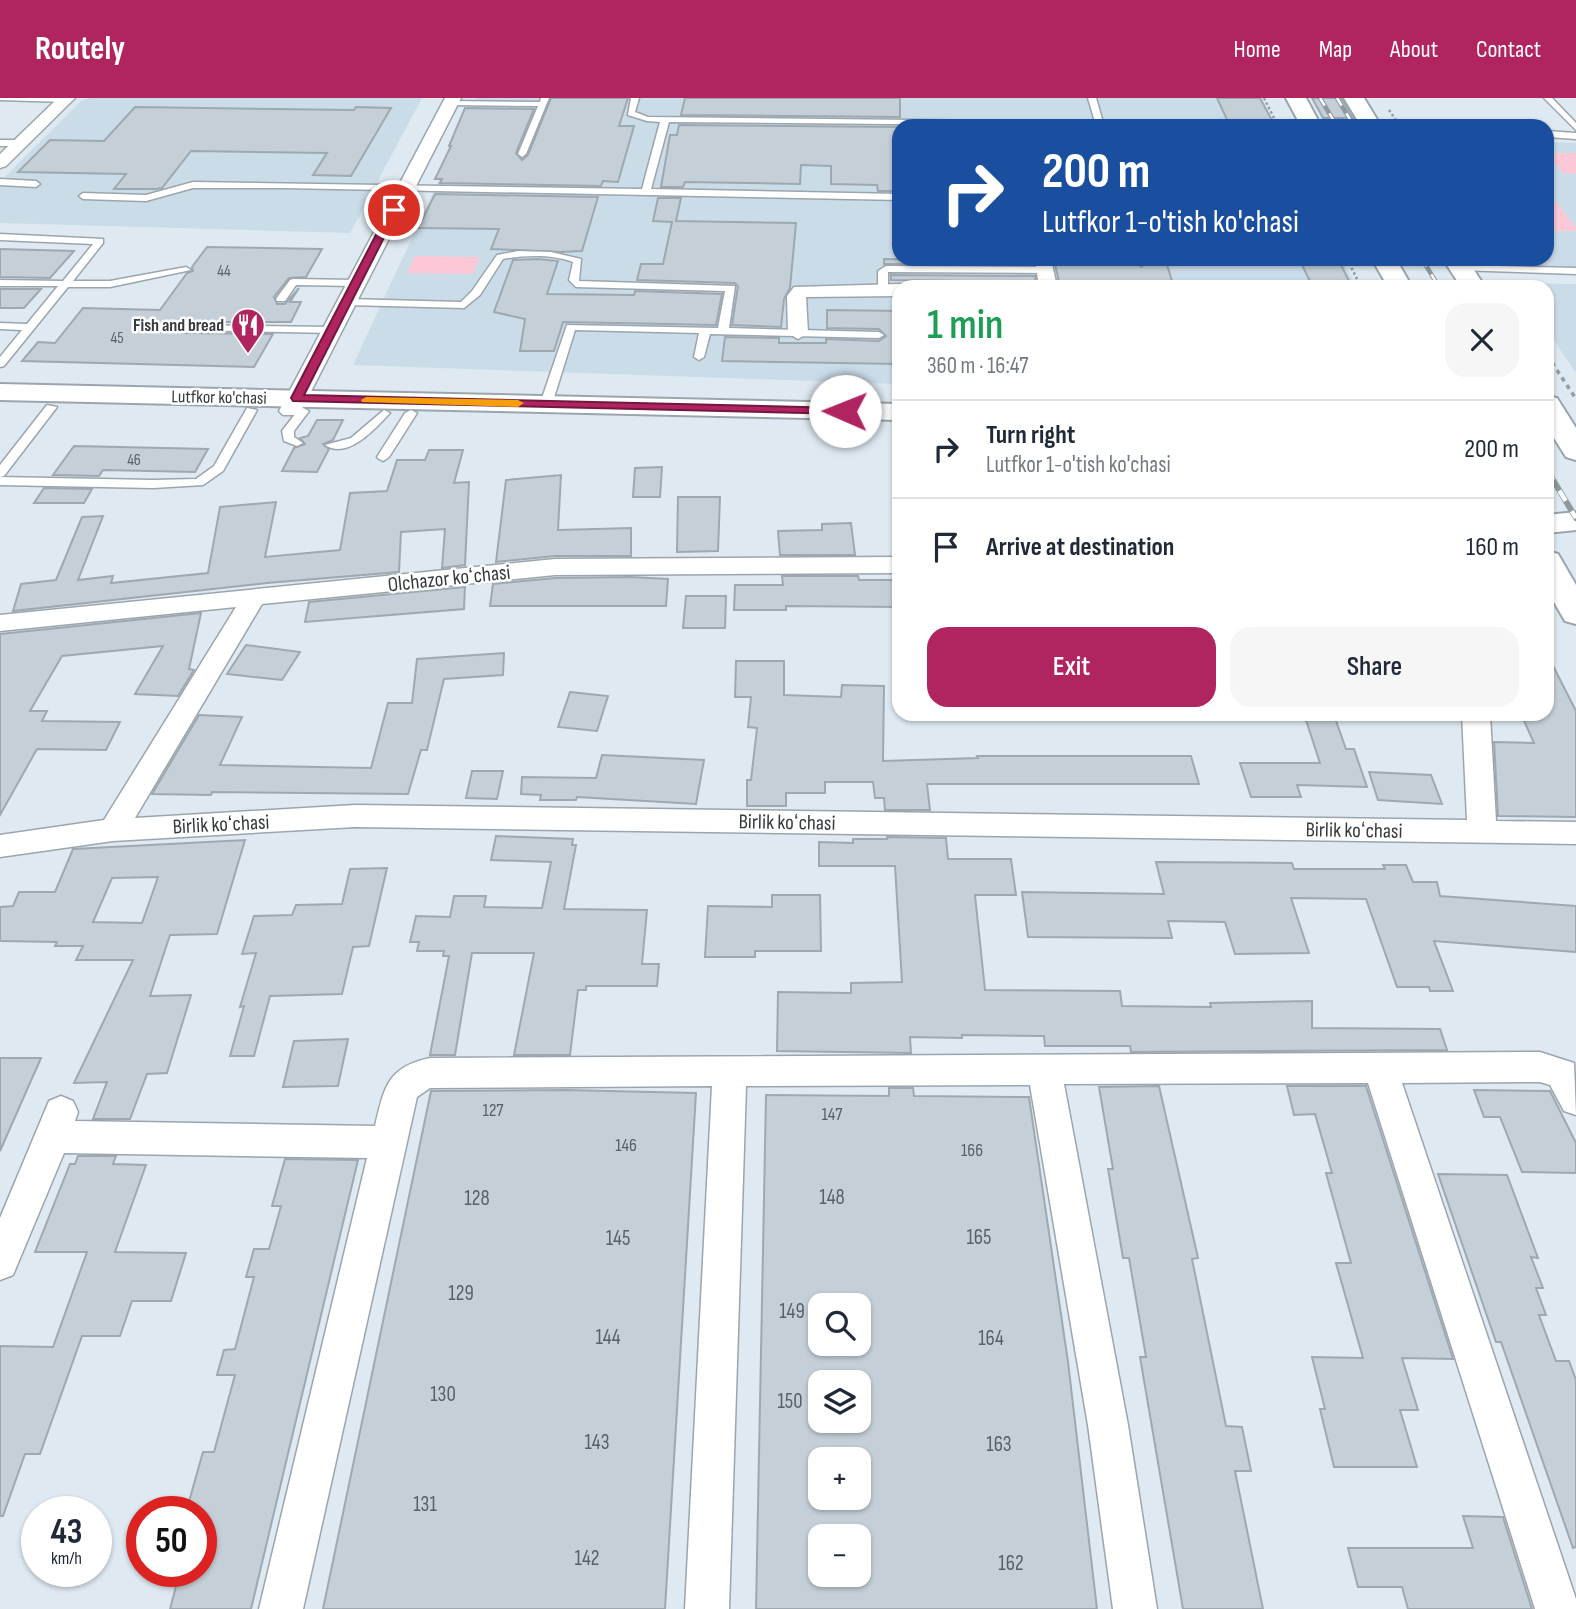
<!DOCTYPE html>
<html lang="en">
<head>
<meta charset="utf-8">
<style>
  :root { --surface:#fff; --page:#f6f6f7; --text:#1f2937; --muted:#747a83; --line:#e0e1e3; --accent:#b02460 }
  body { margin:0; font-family:"Sofia Sans Condensed",sans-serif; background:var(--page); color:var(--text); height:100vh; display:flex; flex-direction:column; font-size:26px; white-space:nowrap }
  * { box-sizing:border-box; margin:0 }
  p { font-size:23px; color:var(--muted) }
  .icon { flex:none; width:38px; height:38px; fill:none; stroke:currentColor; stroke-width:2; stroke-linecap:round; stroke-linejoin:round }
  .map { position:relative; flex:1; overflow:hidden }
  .panel { position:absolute; left:892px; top:182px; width:662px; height:441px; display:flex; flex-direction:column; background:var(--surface); border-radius:21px; box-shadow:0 2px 5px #0004 }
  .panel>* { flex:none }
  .hud { position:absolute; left:892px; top:21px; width:662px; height:147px; border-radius:21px; box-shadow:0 2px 5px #0004; background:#1a4fa0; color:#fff; overflow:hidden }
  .fabs { position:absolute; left:808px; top:1195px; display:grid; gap:14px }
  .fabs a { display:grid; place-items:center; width:63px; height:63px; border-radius:14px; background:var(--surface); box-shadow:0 2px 5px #0004; font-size:35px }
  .speed { position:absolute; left:21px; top:1398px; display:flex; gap:14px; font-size:35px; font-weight:700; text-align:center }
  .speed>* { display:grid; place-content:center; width:91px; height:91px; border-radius:50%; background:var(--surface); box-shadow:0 2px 5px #0004; line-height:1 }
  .speed small { font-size:18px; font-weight:400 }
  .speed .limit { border:10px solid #d22; background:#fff; color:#111 }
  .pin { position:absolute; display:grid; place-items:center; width:60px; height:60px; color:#fff; margin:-30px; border:4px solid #fff; border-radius:50%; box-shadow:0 2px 7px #0007 }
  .me { position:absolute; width:77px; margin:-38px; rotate:271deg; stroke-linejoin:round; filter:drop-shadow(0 0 5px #0008) }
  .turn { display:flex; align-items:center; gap:24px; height:147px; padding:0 35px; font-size:32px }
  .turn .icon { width:91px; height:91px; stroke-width:2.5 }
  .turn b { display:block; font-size:49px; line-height:60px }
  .round { display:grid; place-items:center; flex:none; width:74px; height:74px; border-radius:21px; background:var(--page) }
  .summary { display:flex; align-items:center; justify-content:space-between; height:119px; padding:0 35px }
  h1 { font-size:42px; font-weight:600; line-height:52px; color:#1e9e55 }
  .primary-button { display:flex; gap:14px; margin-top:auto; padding:14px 35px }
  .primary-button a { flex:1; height:80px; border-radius:21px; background:var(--accent); color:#fff; font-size:28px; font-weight:600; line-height:80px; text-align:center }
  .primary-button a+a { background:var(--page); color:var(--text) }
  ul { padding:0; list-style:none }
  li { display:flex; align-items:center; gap:21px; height:98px; padding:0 35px; border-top:2px solid var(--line) }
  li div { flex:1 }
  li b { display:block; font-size:26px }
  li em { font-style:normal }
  header { display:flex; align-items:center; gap:42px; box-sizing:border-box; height:98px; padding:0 35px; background:var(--accent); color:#fff }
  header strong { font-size:33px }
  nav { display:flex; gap:38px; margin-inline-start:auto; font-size:24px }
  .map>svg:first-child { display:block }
</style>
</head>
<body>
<header>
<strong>Routely</strong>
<nav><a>Home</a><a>Map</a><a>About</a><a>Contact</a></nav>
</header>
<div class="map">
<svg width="1576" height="1511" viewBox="0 0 1576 1511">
  <rect width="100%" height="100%" fill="#dee9f1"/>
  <!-- built -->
  <path fill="#cbdce9" d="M91,0h331l-72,135 -350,-10v-41l81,-81z
    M477,0h784l14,28h-375v133h442l14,28h-456l-1,97 -546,-19z
    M1547,44l29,1v127l-61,-2 -7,-9h39z
    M1515,185l61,1v89l-29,-43v-43h-29z"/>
  <!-- green -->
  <path fill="#fcc8d6" d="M1547,55h29v21l-13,-1z
    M1547,92l29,38v3h-29z
    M415,158l65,1 -7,17 -66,-1z"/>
  <!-- building -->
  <path fill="#c4cfd7" stroke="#9ea8b0" stroke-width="2" fill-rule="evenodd" d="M551,0h77l-9,28h15l-16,56 -15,-1 -2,5 -161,-3 2,-4h-7l16,-33h-2l16,-38 69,1 -18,44 6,7 6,-5z
    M685,0h215v19l-219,-2z
    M1217,0h43l15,28h-45z
    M1312,0h29l12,20h-30z
    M135,9l219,3 2,-3 35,1 -40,68 -38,-1 14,-22 -136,-2 -29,37 -6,1h-42l12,-15 -108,-2 32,-32 54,1z
    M679,27l221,2v64h-22l-1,-6 -46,-1v-18l-30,-1 -1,19 -115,-2 -2,5h-22l9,-52h7z
    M435,96l163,3 -16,54 -21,1 -70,-3 8,-20 -81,-1z
    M658,100h23l-5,23 120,2 -6,65 -6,11 -3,28 -49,-2 6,-39 -3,-3 -98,-3 4,-16h22l9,-42 -19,-1z
    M207,149l115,2 -16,28 -17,1 -15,19 3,7h8l14,-16 -9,14h11l-10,20h-105l-8,5 4,6 91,1 -19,33 -232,-6 16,-19 17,1 28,-35 77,2 27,-37 6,-2 -1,-4z
    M0,151l74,2 -24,27 -50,-1z
    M538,161l20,2 -11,33 87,1 1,-4 87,3 -6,31 -153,-3 -9,29h-34l5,-32 -31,-7 19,-52z
    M884,161l149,2v3h-149z
    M1299,161h39l14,28h-39z
    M1054,162l81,1 6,6 9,-6 16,1 8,25 -114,-1z
    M891,177l144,1 1,6 -145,-2z
    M0,191h41l-17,19h-24z
    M827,212l73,1v53l-178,-3 3,-24 54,1v5h47v-4l53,2 7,-5 -7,-7 -52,-1z
    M317,322h26l-10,20 -10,4 6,5 -12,23 -35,-1 12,-23 11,-4 -5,-6 8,-2z
    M74,348l134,3 -13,23 -92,-2 -4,6 -46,-1z
    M429,352h34l-9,33 15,-1 -4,83 -23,3 3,-39 -44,3 -2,40 -132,11 -254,28 8,-27 35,-4 26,-63 21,-1 -25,64 35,-4 -2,7 97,-10 12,-66 56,-5 -11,55 75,-7 10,-57 37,-2 10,-31h28z
    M662,369l-2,30h-27l2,-29z
    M561,377l-3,55 73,-2v28h-76l-59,6 10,-82z
    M44,390l48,1 -8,14h-50z
    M678,399h42l-2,54 -41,1z
    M851,425l4,32h-75l-2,-24 44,-1v-6z
    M782,478h76l1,4h41v27l-114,-1v4h-52l1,-25h48z
    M631,479l37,2 -2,27h-176l3,-22 62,-6z
    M465,489l-1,22 -159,13 4,-20z
    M686,498h40l-1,32h-42z
    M201,515l-12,56 5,1 -16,26 -43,-2 28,-48 -101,10 -32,55h17l-5,10 78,1 -14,28 -69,-1 -37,66v-181z
    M246,547l54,7 -18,28 -55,-6z
    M504,555l-1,22 -59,4 -17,71h-6l-13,44 -196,-2 -1,3 -59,-1 47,-79 43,2 -22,48 151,3 17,-65h24l5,-44z
    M1547,556l29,57v106l-78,-1 -4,-74 40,1 -13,-29h26z
    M736,563h48v34l57,2 1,-12 42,1 -1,75 95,-3 -1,-2h214l8,28h-272l3,26h-45l-1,-12h-9l-2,-16h-48v11h-39v13h-39v-26h4l6,-52 -9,-1 3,-30h-16z
    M570,594l38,4 -11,35 -39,-4z
    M1305,619l30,1 11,31h8l13,38 -70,-2 4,12h-50l-11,-34h80z
    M602,657l102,5 -8,44 -119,-7 -1,3h-36l1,-5 -20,-1 1,-17 74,1z
    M472,673h31l-6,28 -31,-1z
    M1369,674l62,3 11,29 -64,-4z
    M496,738l77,3 -1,6h4l-12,64 83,1 -5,54h17l-2,22h-71v4h-8l-8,65h-56l20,-102h-62l-17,102h-25l19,-99h-6l1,-5h-27l2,-9h-9l6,-26 34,1 4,-21h32l-2,11 58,1 9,-46 -60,-2z
    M887,739l59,1 2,21h63l5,36h-41l10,95 135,1 2,15 89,1 -1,-4 102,-2v27l128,1 7,21 -316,2 -1,-6h-85l-1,-10 -82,-1v3l-52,-1 1,16 -134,-2 1,-59 73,1v-10l51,-1 -7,-116h-76v-24l34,1v-4h34z
    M245,742l-28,94 -47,1 -20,61 41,-1 -24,78 -20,1 -17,45h-37l14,-37 -33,1 59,-123h-57l7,-14h-28l2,-4 -57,-1v-34l13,-1 6,-14h36l18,-43zM158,779l-16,46 -49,-1 19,-44z
    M1156,764l136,1 2,6h91l-2,-4h23l7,17h24l3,14 136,10v46l-142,-11 19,50h-23l-1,-4h-32l-31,-88 -75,-1 18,55 -74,1 -10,-32 -57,-1 4,17 -144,-1 -6,-45 142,2z
    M387,770l-18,78 -16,1 -11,47 -72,2 -16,60h-24l14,-50 -4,1 16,-54 -14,1 12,-38 38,-1 4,-10 46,-1 8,-35z
    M772,797h48l1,56h-66v6h-50l3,-51 64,1z
    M348,941l-10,47 -55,1 11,-46z
    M0,960h41l-41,93z
    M1159,988l39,172 -6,1 34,167 16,1 9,44h-16l28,138h-80l-43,-252h6l-17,-99h-6l-15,-89h5l-14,-82z
    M1287,988h79l87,273 -51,-1 16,52h-18l17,57h-83l-14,-58h5l-13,-52 51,1 -27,-95h15l-25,-90h6l-17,-59 -21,1z
    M889,990h24l1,8 115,1 39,265 29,247h-341l10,-514 123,1zM821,1208h38v38h-38zM821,1284h38v39h-38zM821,1362h38v38h-38zM821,1438h38v39h-38z
    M565,992l131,3 -31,516h-342l108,-518z
    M1474,992l76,1 26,52v30l-54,-1 -22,-55h-16z
    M78,1058h38l-3,8 33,1 -31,87 71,1 -15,48h-39l-12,35h-38l-42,118h-15l-22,62h-3v-170l53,1 34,-95h-52l35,-88h5z
    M285,1061l73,1 -107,449h-81l9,-34h6l1,-3h15v-60h-15l17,-60h11l21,-77h-18l7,-25 11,-1 19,-72h-8l8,-28h15l12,-43h-9z
    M1438,1076l69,1 31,83 -7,-1 12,31h-7l10,27h-7l17,46h13l7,19v167l-3,1 -72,-206h-5z
    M1463,1418l40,1 29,92h-124l-6,-22h-44l-10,-39h125z"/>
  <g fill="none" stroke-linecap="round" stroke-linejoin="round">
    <!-- lane casing -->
    <g stroke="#9ba5ad" stroke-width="3">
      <path id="lane" d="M0,0h67l2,2 -4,2 -65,-2z
        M541,0h8l-23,56 -4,3 -4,-3 20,-48 -87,-1 -4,-2 4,-2 89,1z
        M631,0h8l-4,14 13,5 447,5 -7,-24h8l8,28 -435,-4 -18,67 249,5v6l-616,-12h-91l-47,13 -63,-2 -4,-3 4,-3 63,2 47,-13 449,7 18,-67 -13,-1 -19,-6z
        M1544,0h8l24,25v7z
        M1547,33l29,2v6l-29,-2z
        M0,42h21l4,3 -4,3h-21z
        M0,81l36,2 4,3 -4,3 -36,-2z
        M0,136l103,5v4l-30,38h37l76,-14 5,3 -81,17h-42l-64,79 -4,1v-10l22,-27 -22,-1v-6l27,1 31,-38h-58v-6l63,1 30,-37 -93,-4z
        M518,153l33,1 30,7 -2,22 156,5 -6,42 150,4 5,3 -5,3 -169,-4 -6,23 -5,3 -5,-3 5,-24 -124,-3 -23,74 -6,3 -6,-3 27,-79 151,3 7,-37 -149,-4 -7,-7 4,-18c-21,-8 -48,-7 -70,-3l-23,36 -16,13 -117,-3 -5,-3 5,-3 114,3 11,-11 25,-36z
        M1137,161h10l1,3 -8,2z
        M1461,167l115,3v6l-118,-4 -2,-2z
        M886,168l159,1 5,3 -5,3 -157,-1v18l-5,3 -5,-3v-19z
        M293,181l63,1 5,3 -5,3 -60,-1 -11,16h-8l-1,-2 14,-19z
        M186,227l146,2 5,3 -5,3 -150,-3 -1,-2z
        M47,307l10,2 -53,69 -4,1v-12z
        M247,310l10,2 -34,61 -20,14 -50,3 -153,-3v-8l153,3 43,-1 18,-13z
        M303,310l6,3 -15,20v6l9,6 -6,3 -13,-5 -2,-10 17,-22z
        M384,312l6,3 -2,2c-14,15 -41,45 -63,30l26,-7z
        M411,312l6,3 -28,44 -6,4 -4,-2 -2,-2 28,-44z"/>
    </g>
    <!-- street casing -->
    <g stroke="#9ba5ad" stroke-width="3">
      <path id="street" d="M58,0h17l-69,68 -6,2v-14z
        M445,0h16l-160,313 -4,4h-14l-4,-4z
        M1035,161h16l6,28h-18z
        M900,186l7,3h-7v9l-94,1 2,36 -10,6 -10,-6 -1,-37 7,-9z
        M900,459v16l-345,2 -293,29 -127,214 220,-13 1112,15 -5,-106h28l6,107 80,1v22l-1221,-17 -242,14 -113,16v-22l104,-15 132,-213 -236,24v-16l555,-56z
        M1540,954l34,11 2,52 -12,-4 -14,-26 -10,-3 -138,1 174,516v10h-41l-167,-526 -304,1 64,341 29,184h-44l-25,-184 -58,-340 -284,1 -17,523h-44l27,-523 -282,2 -13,9 -114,512h-44l108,-451 -303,-5 -51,122 -13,5v-62l49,-117 12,-5 12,5 5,11 -3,9 300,5c9,-38 12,-59 55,-68z"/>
    </g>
    <!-- secondary casing -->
    <g stroke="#9ba5ad" stroke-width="4">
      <path id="secondary" d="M1286,0h20l15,28h-20z
        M1344,0h20l17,28h-20z
        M1372,161h24l16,28h-24z
        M1443,161h24l18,28h-24z
        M0,286l900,20v16l-900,-20z
        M1547,298l10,2 19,30v32l-10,-3 -19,-30z
        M1576,414v18l-29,3v-18z
        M1547,453l11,3 18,31v39l-11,-3 -18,-31z"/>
    </g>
    <!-- path-far1 -->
    <path stroke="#959da3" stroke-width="2.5" stroke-dasharray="2.5 2.5" stroke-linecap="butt" d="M1264,0l14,28
      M1389,12l11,16
      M1347,161l14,28"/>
    <!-- path -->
    <path stroke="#959da3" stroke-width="3.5" stroke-dasharray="4.5 4.5" stroke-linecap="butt" d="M1547,257l29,44"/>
    <!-- lane -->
    <use href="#lane" fill="#fff" fill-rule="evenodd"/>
    <!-- street -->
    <use href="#street" fill="#fff" fill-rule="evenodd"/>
    <!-- secondary -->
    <use href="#secondary" fill="#fff" fill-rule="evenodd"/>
    <!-- rail-far1 casing -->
    <g stroke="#90999e" stroke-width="4.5">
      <path id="rail-far1" d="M1320,0l17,28
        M1337,0l17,28
        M1422,161l17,28"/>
    </g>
    <!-- rail casing -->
    <g stroke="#90999e" stroke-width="6">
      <path id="rail" d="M1547,372l29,48"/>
    </g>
    <!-- rail-far1 -->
    <use href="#rail-far1" stroke="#fff" stroke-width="2.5" stroke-dasharray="9" stroke-linecap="butt"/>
    <!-- rail -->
    <use href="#rail" stroke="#fff" stroke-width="4.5" stroke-dasharray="12" stroke-linecap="butt"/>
  </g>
  <!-- route -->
  <path fill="#b02460" stroke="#72173e" stroke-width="2" d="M390,110l8,2 -94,185 541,13 6,3 -6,3 -552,-13 -2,-3z"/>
  <!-- slow -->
  <path fill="#f59e0b" d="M366,299l152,3 6,3 -6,4 -156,-5 -1,-2z"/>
  <!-- icons -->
  <defs>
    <g id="restaurant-pin" transform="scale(1.75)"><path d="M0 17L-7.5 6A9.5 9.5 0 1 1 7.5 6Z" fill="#b02460" stroke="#fff"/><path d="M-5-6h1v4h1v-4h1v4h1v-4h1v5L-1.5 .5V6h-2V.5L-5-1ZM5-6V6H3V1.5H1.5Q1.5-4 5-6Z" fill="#fff"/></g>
  </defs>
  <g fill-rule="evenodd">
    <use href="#restaurant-pin" x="248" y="227"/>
  </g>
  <g text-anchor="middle" stroke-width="5" stroke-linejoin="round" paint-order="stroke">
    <!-- far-number labels -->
    <g font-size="16" fill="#595f64">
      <text x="224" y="178">44</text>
      <text x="117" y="245">45</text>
      <text x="134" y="367">46</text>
    </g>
    <!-- far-poi labels -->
    <g font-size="18" font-weight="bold" fill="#353a3d" stroke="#fff" text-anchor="end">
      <text x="224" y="233">Fish and bread</text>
    </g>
    <!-- far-street labels -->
    <g font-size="18" fill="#353a3d" stroke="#fff">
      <text transform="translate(219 299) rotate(1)" y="6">Lutfkor ko'chasi</text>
    </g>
    <!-- number labels -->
    <g font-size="18" fill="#595f64">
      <text x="493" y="1018">127</text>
      <text x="832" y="1022">147</text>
      <text x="626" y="1053">146</text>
      <text x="972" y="1058">166</text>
    </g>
    <!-- street labels -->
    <g font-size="21" fill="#353a3d" stroke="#fff">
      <text transform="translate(449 480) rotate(-6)" y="7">Olchazor koʻchasi</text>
      <text transform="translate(787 724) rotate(1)" y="7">Birlik koʻchasi</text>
      <text transform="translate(221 726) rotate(-3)" y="7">Birlik koʻchasi</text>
      <text transform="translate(1354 732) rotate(1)" y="7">Birlik koʻchasi</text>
    </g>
    <!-- near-number labels -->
    <g font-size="21" fill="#595f64">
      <text x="832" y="1106">148</text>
      <text x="477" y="1107">128</text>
      <text x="979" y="1146">165</text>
      <text x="618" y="1147">145</text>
      <text x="461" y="1202">129</text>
      <text x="792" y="1220">149</text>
      <text x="608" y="1246">144</text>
      <text x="991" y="1247">164</text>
      <text x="443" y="1303">130</text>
      <text x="790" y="1310">150</text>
      <text x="597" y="1351">143</text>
      <text x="999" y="1353">163</text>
      <text x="425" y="1413">131</text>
      <text x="587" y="1467">142</text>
      <text x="1011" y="1472">162</text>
    </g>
  </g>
</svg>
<div class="fabs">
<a><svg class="icon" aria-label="search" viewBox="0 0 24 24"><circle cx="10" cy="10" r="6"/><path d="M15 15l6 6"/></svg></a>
<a><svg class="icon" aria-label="layers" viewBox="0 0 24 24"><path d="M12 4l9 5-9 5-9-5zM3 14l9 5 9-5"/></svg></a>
<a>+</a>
<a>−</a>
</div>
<div class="speed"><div>43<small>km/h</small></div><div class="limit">50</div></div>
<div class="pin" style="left:394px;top:112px;background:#d93025"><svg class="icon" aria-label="arrive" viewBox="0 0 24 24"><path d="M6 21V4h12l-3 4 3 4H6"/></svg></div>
<svg class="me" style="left:845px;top:313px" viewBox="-20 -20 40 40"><circle r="19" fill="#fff"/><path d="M0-13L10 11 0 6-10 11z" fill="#b02460"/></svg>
<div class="hud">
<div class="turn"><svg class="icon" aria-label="right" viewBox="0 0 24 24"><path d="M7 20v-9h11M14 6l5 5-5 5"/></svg><div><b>200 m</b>Lutfkor 1-o'tish ko'chasi</div></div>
</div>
<section class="panel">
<div class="summary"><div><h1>1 min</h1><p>360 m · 16:47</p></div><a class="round"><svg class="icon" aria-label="close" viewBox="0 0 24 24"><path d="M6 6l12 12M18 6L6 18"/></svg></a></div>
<ul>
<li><svg class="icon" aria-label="right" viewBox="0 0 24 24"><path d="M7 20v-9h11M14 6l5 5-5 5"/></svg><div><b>Turn right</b><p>Lutfkor 1-o'tish ko'chasi</p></div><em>200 m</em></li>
<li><svg class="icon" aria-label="arrive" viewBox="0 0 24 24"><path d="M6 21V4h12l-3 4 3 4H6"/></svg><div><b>Arrive at destination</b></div><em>160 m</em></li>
</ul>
<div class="primary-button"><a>Exit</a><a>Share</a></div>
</section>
</div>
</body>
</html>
